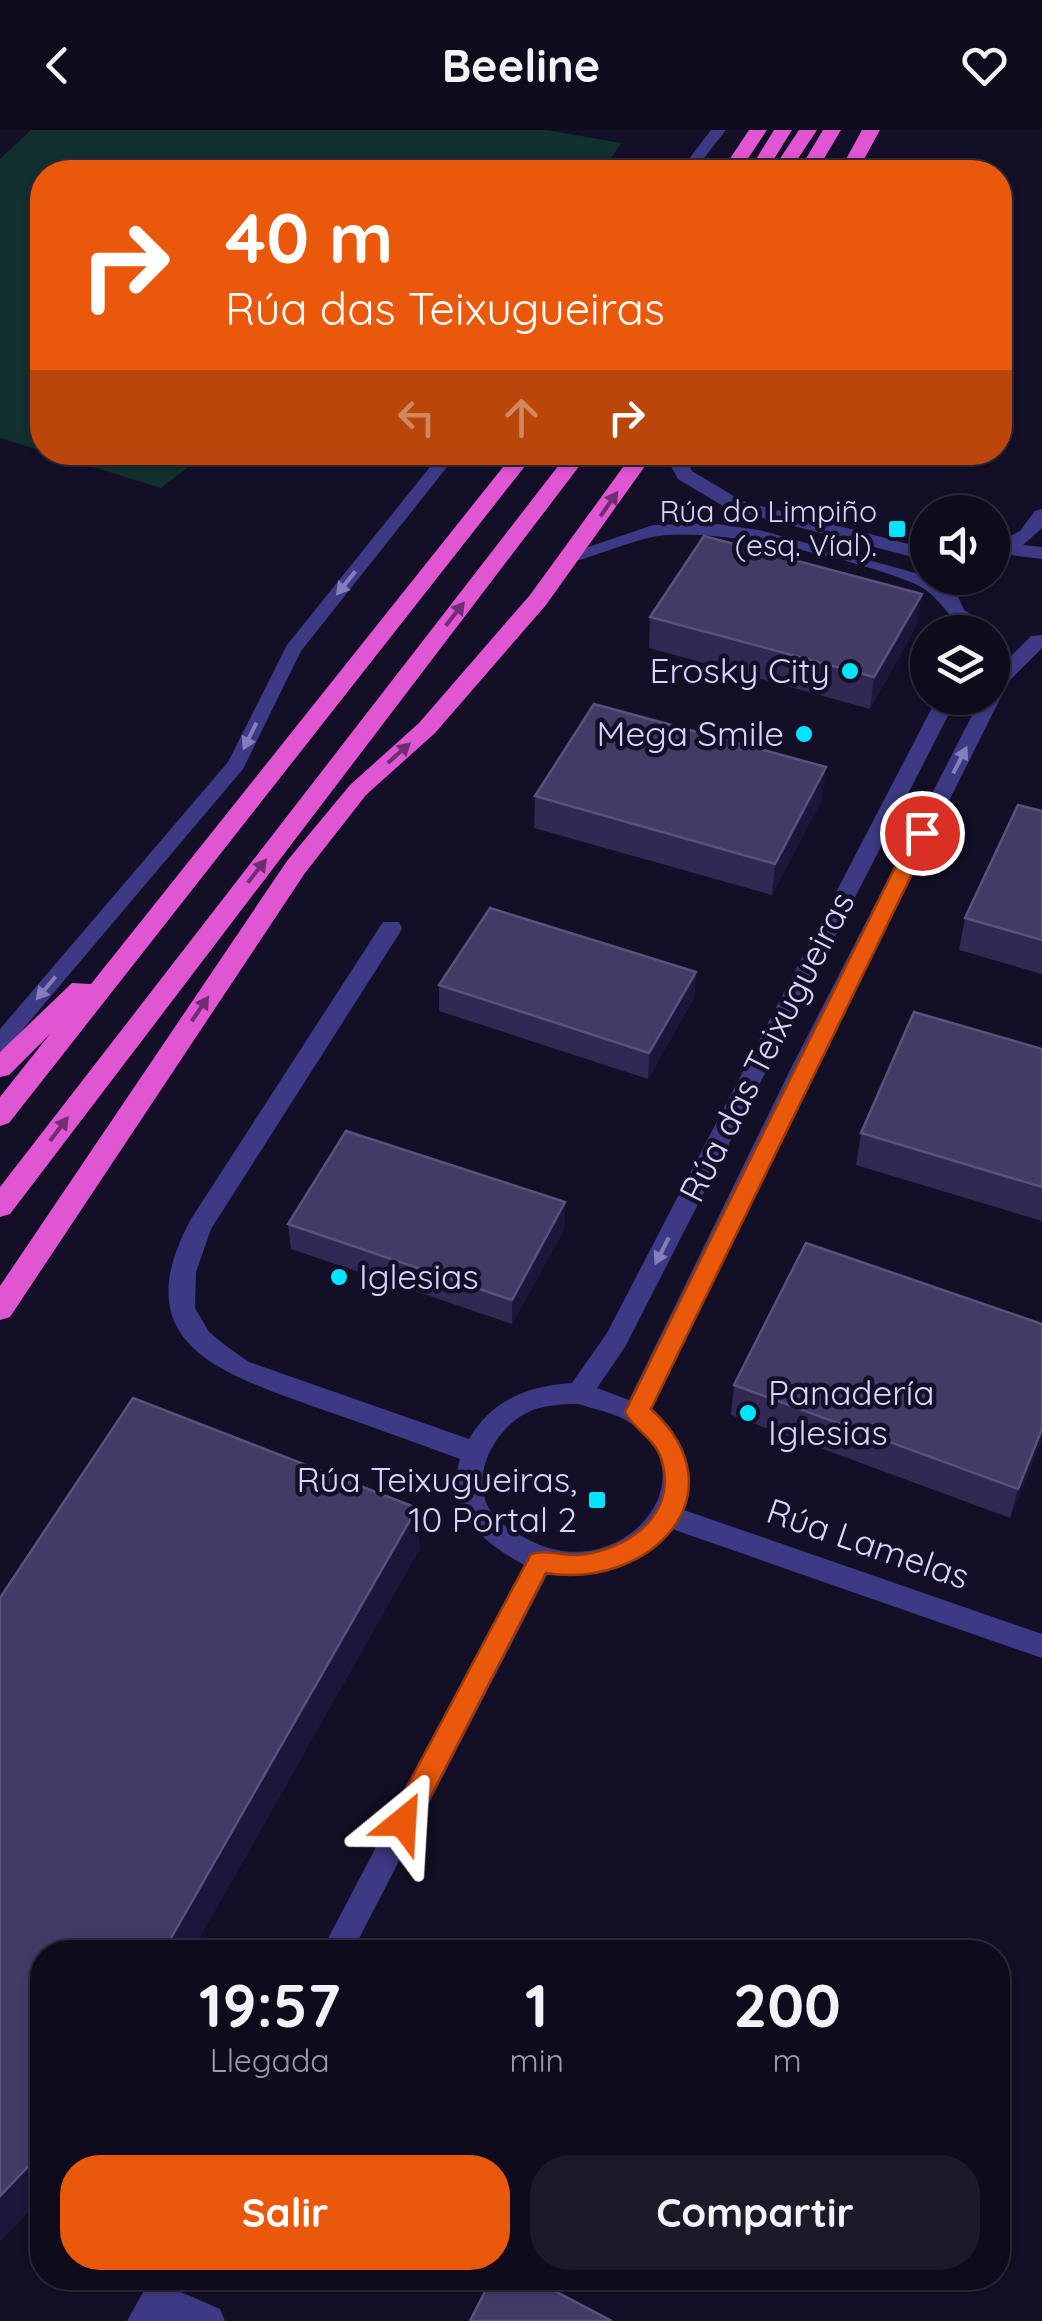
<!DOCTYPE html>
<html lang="es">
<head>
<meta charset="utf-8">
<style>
  :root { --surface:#0e0b1c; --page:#1c1929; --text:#f1f3f6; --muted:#9b9ba3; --line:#2e2b3b; --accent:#ea580c }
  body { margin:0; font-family:Quicksand,sans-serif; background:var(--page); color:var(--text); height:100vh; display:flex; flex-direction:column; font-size:38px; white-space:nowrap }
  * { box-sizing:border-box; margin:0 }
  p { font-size:32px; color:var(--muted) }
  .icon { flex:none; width:55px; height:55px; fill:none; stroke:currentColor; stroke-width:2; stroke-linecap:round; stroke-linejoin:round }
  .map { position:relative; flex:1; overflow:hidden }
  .panel { position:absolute; left:30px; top:1810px; width:980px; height:350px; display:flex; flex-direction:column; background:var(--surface); border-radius:40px; box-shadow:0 2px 8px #0004,0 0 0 2px var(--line) }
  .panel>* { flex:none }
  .top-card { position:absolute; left:30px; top:30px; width:982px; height:305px; border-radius:40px; box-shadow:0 2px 8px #0004,0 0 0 2px var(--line); background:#ea580c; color:#fff; overflow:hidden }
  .controls { position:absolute; left:910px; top:365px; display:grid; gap:20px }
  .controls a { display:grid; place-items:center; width:100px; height:100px; border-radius:50%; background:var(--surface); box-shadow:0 2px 8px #0004,0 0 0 2px var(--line); font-size:50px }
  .pin { position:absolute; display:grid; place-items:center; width:85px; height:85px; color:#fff; margin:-42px; border:5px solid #fff; border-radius:50%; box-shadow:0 2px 10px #0007 }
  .me { position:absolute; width:110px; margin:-55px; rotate:27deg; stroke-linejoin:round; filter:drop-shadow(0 0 8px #0008) }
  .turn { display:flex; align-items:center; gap:35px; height:210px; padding:0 30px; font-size:45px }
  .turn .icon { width:130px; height:130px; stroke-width:2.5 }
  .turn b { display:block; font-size:70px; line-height:85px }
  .lanes { display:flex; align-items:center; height:95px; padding:0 30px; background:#0003; justify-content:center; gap:50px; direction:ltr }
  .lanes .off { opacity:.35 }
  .eta { display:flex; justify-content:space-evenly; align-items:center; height:170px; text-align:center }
  .eta b { font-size:60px; font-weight:800; line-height:70px }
  .button { display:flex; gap:20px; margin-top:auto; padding:20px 30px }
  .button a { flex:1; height:115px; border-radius:40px; background:var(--accent); color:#fff; font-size:40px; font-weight:800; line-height:115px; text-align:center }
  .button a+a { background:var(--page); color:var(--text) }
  header { display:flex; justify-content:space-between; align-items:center; height:130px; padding:0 30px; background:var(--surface); font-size:45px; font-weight:800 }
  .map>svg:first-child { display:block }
</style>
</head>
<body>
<header><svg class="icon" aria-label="back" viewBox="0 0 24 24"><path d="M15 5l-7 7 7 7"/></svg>Beeline<svg class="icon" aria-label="heart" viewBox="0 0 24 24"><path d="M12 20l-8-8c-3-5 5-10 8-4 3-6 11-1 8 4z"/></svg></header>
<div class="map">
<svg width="1042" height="2191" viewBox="0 0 1042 2191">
  <rect width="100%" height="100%" fill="#130f26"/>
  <!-- green -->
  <path fill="#12302f" d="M31,0h516l74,13 -19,29h-560v279l-42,-13v-279z
    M48,323h159l-46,35z"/>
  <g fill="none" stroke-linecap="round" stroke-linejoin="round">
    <!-- service -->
    <path fill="#3d3a85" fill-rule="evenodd" d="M711,0h15l-33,42h-14z
      M442,322h17l-158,199 -58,118 -236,279 -7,3v-22l228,-267 59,-117z"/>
    <!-- minor -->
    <path fill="#3d3a85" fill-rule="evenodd" d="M663,322h19l10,19 50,30 186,48v12l-200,-52 -50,-30z
      M1042,379v19l-19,17 19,2v12l-48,-6v-8l26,-14 15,-20z
      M710,393l49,7 193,53 12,27 33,22 -5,5v-5c-46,0 -43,-34 -79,-49 -57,-24 -201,-58 -261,-46 -27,6 -53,18 -80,25l-10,-6 91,-31z
      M1042,505v13l-31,31 -10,18 -187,373 -163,340c32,33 47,53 30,99l361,125v24l-370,-129c-41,41 -68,49 -125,46l-195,377h-31l203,-387c-41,-23 -80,-53 -64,-106 -48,-18 -96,-35 -145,-52 -97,-35 -191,-64 -124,-188l192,-297h16l3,6 -3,6 -188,295 -15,43 -1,36 14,24 17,14 23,16 220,77c22,-39 59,-53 103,-56l35,-50 330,-635h20l-332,649 -28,41 32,12 161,-330 191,-372h11v-23l39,-39zM578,1274c16,5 37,9 51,18 86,54 -9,168 -102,117 -13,-7 -27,-14 -36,-27 -24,-37 6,-88 42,-102 14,-5 30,-6 45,-6z
      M151,2148h36l-6,14 39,17 5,12h-98z"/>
    <!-- trunk -->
    <path fill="#e055d1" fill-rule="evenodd" d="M749,0h18l-28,42h-18z
      M774,0h18l-26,42h-18z
      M799,0h18l-28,42h-18z
      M823,0h18l-25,42h-18z
      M862,0h18l-23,42h-18z
      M515,322h21l-527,671 -9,3v-29l50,-63 -41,41 -9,2v-25l72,-69 19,1z
      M569,322h21l-580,762 -10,3v-30z
      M634,322h21l-109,153 -111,128 -69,62 -61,78 -295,444 -10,3v-34l287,-425 63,-76 69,-62 111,-128z"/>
  </g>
  <!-- wall -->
  <path fill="#312854" d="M650,487l267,8 -47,84 -221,-61z
    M535,666l287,3 -50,96 -238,-67z
    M1042,681v163l-83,-24 6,-32z
    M696,842l-2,26 -46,81 -209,-68v-26z
    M1042,919v172l-186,-56 5,-32z
    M288,1094l277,4 -53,96 -221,-75z
    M1042,1194v115l-32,79 -279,-103 3,-30z"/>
  <!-- shaded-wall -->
  <path fill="#1d163a" d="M922,464l-5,31 -47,84 4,-32z
    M826,637l-4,32 -50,96 3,-31z
    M696,842l-2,26 -46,81 1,-26z
    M565,1072v26l-53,96v-24z
    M1042,1299v10l-32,79 8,-29z
    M417,1378l3,41 -228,403h-29z
    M42,2022v46l-42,44v-46z"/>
  <!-- building -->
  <path fill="#433a66" stroke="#5a527e" stroke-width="2.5" d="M704,406l218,58 -48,83 -224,-60z
    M594,574l232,63 -51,97 -240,-68z
    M1018,675l24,6v129l-77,-22z
    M490,778l206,64 -47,81 -210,-68z
    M914,882l128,37v138l-181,-54z
    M346,1001l219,71 -53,98 -224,-76z
    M806,1113l236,81v105l-24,60 -284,-104z
    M133,1268l284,110 -254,444h-121v200l-42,44v-598z
    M492,2148h38l82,43h-142z"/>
  <!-- one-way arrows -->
  <defs><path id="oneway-solid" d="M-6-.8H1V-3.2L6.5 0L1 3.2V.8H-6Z" transform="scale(2.5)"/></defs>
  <g fill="#6f2e73">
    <use href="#oneway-solid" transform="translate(609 374) rotate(-55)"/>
    <use href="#oneway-solid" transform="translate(455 484) rotate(-52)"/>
    <use href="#oneway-solid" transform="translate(399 623) rotate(-42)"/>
    <use href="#oneway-solid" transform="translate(257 741) rotate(-52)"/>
    <use href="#oneway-solid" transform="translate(200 879) rotate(-56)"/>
    <use href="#oneway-solid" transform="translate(59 999) rotate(-53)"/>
  </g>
  <g fill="#837fbc">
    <use href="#oneway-solid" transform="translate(346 453) rotate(129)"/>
    <use href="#oneway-solid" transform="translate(250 606) rotate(116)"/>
    <use href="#oneway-solid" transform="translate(960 630) rotate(-63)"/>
    <use href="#oneway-solid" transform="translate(46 858) rotate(130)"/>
    <use href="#oneway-solid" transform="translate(662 1121) rotate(117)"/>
  </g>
  <!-- route -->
  <path fill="#ea580c" stroke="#983908" stroke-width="2.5" d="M922,696l10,7 -281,576c93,85 -2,181 -105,164l-133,258 -10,3 -10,-3 -4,-9 4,-9 138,-259c15,-5 30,2 46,1 48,-4 101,-38 85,-94 -6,-22 -27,-30 -37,-49l287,-579z"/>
  <!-- markers -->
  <g fill="#00e5ff" stroke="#130f26" stroke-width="4">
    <rect x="887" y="389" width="20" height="20" rx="5"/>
    <circle cx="850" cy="541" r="10"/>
    <circle cx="804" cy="604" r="10"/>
    <circle cx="339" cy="1147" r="10"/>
    <circle cx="748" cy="1283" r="10"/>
    <rect x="587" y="1360" width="20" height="20" rx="5"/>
  </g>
  <g text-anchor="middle" stroke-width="9" stroke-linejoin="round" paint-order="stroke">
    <!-- far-poi labels -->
    <g font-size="30" fill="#d9d4ff" stroke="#130f26" text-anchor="end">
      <text x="877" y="392">Rúa do Limpiño<tspan x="877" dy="34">(esq. Víal).</tspan></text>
    </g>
    <!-- poi labels -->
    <g font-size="35" fill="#d9d4ff" stroke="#130f26" text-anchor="end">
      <text x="830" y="553">Erosky City</text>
      <text x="784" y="616">Mega Smile</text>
      <text x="359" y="1159" text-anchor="start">Iglesias</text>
      <text x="768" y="1275" text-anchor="start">Panadería<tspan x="768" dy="40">Iglesias</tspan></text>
      <text x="577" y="1362">Rúa Teixugueiras,<tspan x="577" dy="40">10 Portal 2</tspan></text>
    </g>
    <!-- street labels -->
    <g font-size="35" fill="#d9d4ff" stroke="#130f26">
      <text transform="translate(767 917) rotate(-63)" y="12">Rúa das Teixugueiras</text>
      <text transform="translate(868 1414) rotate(19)" y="12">Rúa Lamelas</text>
    </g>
  </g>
</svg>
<div class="controls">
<a><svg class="icon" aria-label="sound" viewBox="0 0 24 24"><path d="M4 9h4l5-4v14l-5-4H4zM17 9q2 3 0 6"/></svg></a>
<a><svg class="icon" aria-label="layers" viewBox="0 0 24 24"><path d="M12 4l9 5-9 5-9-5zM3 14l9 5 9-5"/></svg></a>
</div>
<div class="pin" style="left:922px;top:703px;background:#d93025"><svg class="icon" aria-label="arrive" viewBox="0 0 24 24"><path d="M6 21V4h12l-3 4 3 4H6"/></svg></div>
<svg class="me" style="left:403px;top:1692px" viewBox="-20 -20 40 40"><path d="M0-17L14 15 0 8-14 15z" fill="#ea580c" stroke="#fff" stroke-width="4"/></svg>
<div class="top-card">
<div class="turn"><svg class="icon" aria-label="right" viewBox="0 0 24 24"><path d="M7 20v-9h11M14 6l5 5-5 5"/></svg><div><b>40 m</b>Rúa das Teixugueiras</div></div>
<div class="lanes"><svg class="icon off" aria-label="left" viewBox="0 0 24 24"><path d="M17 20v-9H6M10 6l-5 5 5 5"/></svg><svg class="icon off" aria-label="ahead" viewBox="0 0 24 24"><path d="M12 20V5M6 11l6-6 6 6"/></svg><svg class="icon" aria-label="right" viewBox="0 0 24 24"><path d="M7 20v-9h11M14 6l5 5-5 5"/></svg></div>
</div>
<section class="panel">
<div class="eta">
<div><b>19:57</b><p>Llegada</p></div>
<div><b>1</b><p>min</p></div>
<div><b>200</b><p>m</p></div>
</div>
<div class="button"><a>Salir</a><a>Compartir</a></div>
</section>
</div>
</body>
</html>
